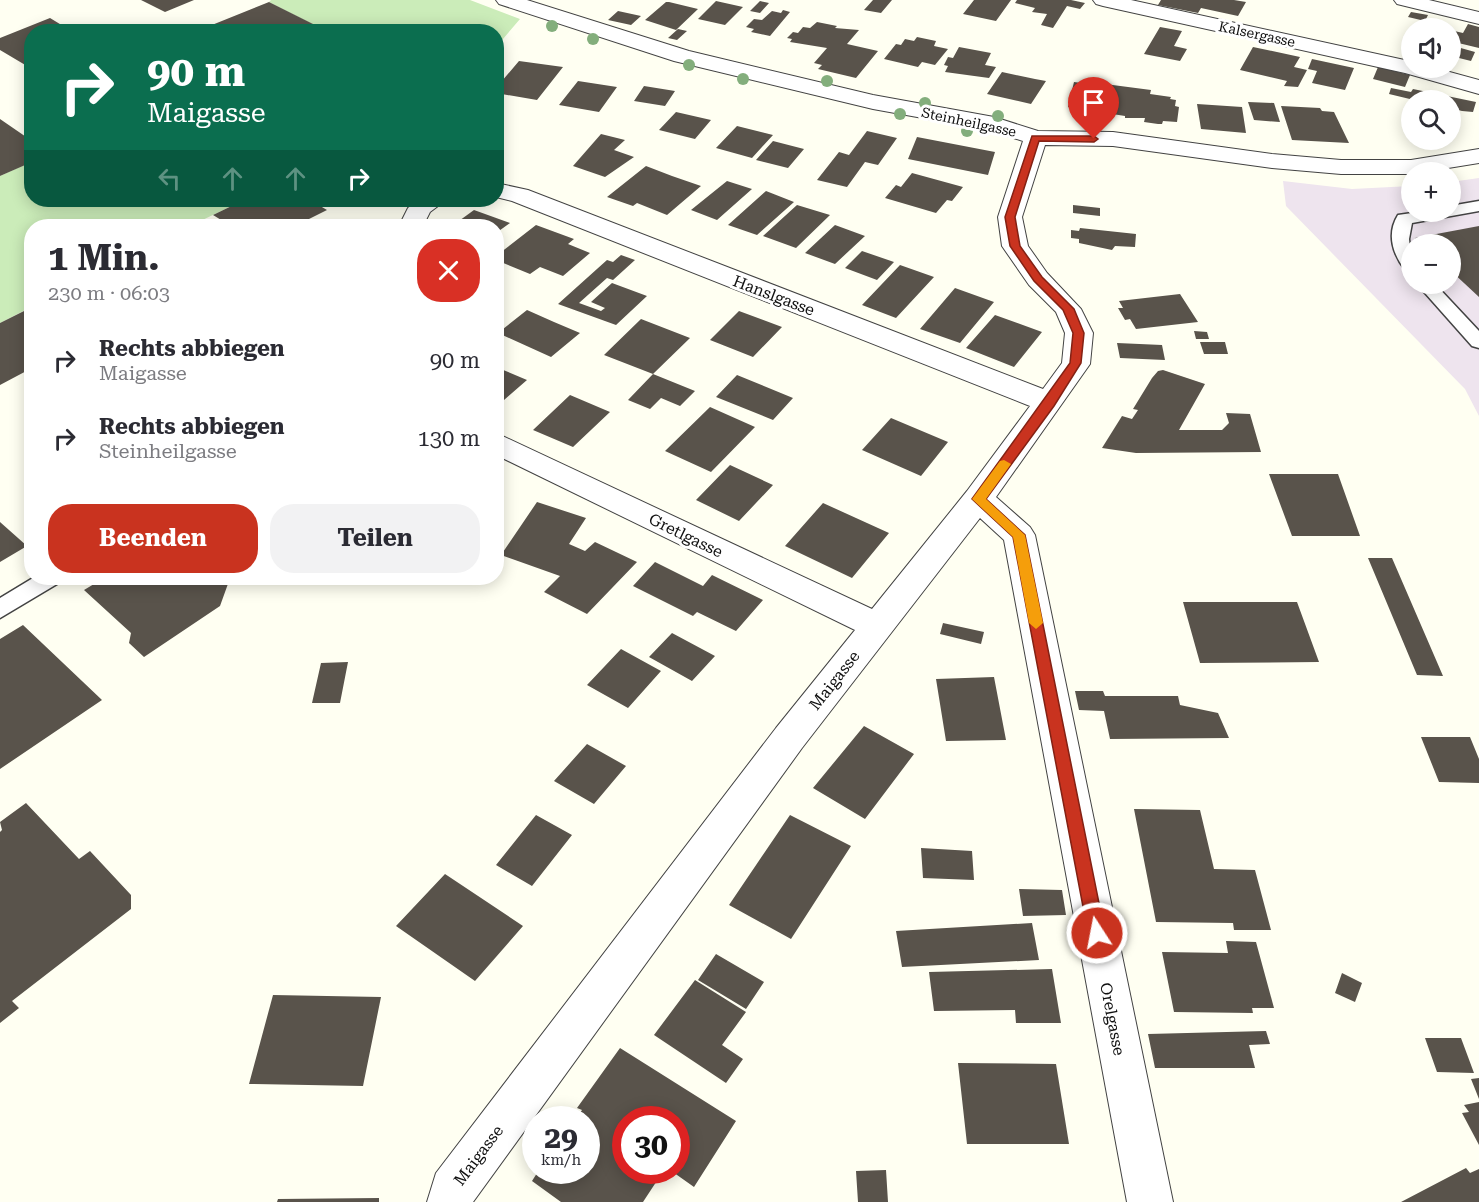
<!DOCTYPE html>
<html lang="de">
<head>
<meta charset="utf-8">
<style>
  :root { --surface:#fff; --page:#f2f2f3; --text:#2b2b33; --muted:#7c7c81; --accent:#c9331f }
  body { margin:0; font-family:"Roboto Serif",serif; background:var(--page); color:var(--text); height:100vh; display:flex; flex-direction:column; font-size:22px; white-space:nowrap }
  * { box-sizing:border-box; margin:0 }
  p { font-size:20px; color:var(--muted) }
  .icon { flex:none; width:33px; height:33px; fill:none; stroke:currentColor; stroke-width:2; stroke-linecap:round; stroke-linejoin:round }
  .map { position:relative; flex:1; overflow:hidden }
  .panel { position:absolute; left:24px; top:219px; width:480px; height:366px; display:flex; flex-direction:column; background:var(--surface); border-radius:24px; box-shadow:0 3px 15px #0003 }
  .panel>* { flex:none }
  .guide { position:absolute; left:24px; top:24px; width:480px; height:183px; border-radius:24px; box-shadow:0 3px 15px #0003; background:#0b6e4f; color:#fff; overflow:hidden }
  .tools { position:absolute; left:1401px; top:18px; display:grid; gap:12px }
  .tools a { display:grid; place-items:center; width:60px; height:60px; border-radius:50%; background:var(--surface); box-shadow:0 3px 15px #0003; font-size:30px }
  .speed { position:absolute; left:522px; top:1106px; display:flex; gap:12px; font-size:30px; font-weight:700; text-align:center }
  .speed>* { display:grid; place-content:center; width:78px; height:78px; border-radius:50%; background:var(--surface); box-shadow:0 3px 15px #0003; line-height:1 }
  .speed small { font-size:15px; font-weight:400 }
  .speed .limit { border:9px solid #d22; background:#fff; color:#111 }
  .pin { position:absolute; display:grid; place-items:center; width:51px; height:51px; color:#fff; margin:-62px -26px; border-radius:50% 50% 50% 0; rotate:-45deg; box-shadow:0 0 6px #0007 }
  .pin .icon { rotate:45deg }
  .me { position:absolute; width:66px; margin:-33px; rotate:349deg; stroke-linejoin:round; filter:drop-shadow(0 0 4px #0008) }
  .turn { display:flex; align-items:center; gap:21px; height:126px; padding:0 24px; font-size:27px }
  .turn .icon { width:78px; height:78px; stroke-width:2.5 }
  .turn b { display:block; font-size:42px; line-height:51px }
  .lanes { display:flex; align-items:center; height:57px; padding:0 24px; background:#0003; justify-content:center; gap:30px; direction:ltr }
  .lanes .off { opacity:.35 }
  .round { display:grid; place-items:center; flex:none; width:63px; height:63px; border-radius:24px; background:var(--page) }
  .overview { display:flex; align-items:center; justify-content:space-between; height:102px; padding:0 24px }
  h1 { font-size:36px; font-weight:700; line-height:45px }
  .cta { display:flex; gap:12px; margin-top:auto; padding:12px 24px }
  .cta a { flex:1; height:69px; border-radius:24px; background:var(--accent); color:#fff; font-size:24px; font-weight:700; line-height:69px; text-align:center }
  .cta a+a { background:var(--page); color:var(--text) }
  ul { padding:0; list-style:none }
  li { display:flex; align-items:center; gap:18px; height:78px; padding:0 24px }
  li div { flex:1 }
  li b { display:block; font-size:22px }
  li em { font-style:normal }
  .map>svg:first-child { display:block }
</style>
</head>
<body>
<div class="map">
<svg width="1479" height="1202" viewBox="0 0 1479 1202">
  <rect width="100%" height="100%" fill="#fffff2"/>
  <!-- industrial -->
  <path fill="#eee4ee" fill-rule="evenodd" d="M1479,178v238l-14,-27 -179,-183 -3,-25 69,8 59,-3 1,26h38l1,-30zM1412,244h38v40h-38z"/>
  <!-- green -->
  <path fill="#cbecb9" d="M271,0h199l50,19 -23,27 -1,-14 -175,-1 3,-1 -55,-28z
    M31,162l1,38h212l-54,26h-158l-1,81 -31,16v-147z"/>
  <!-- building -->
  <path fill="#59534b" d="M141,0h53l-29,12z
    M873,0h19l-11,13 -17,-3z
    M974,0h37l-15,21 -33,-7z
    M1017,0h54l14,3 -5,6 -13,-3 -14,22 -12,-3 6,-11 -15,-2 3,-4 -20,-5z
    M1161,0h73l12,2 -8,14 -37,-8 -3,5 -40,-8z
    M716,1l27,6 -18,18 -27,-6z
    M760,1l9,2 -9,10 -10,-2z
    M269,2l56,28 -128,2v-1z
    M666,2h3l29,7 -22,21 -31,-10z
    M783,10l7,2 -20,24 -19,-4 3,-3 -8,-2 8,-8 8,1 10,-9 9,2z
    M618,11l23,5 -10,9 -23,-5z
    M1411,12l17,3 -3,6 -17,-4z
    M50,18l23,14h-41v37l-32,-19v-12z
    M817,22l20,4 -2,2 24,2 -12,14 31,7 -22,27 -38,-9 4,-4 -8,-2 13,-15 -37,-6 2,-3 -5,-1 6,-6 5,1 5,-6 7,1z
    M1468,24l11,3v21l-29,-7v-11l13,3z
    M1160,27l22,4 -8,15 13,3 -7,12 -36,-7z
    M678,29l9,2 -10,9 -9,-2z
    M917,37l19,4 -2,5 14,3 -13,16 -13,-3 -4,5 -34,-8 12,-15 5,1 4,-6 9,2z
    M1450,45l25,7 -4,9 -20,-5 2,-5h-3z
    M959,47l32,6 -6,12 11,2 -7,11 -44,-6 3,-6 -4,-1 4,-8 5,1z
    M1253,47l47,10 -6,10 13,3 -9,17 -14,-1 3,-5 -47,-11z
    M1312,59l42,9 -9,22 -33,-7 5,-12 -9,-2z
    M519,61l44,6 -26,33 -41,-7v-5z
    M1378,67l32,8 -5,12 -32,-8z
    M1002,72l33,7 11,2 -15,23 -44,-10z
    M578,81l39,6 -18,25 -40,-7z
    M1082,81l69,9 -1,4 21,3 -1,2 6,1 -1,6 4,1 -2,15 -14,-1 -1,3h-4l-14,-2 1,-4h-20v-2l-57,-9 6,-25 7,1z
    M644,86l31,5 -10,15 -31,-5z
    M1391,88l20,4 2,-3 63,13 -3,10 -11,-1 -12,-3v-8h-36l-25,-6z
    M1248,102l26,1 6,19 -26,-2z
    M1197,104l45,3 4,26 -45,-4z
    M1281,106l39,2 2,3 12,1 15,31 -57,-3z
    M676,112l35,8 -16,19 -36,-9z
    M0,119l32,22v21l-32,14z
    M737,126l36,9 -21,23 -36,-10z
    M867,131l30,7 -19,27 -13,-3 -18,25 -30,-7 22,-28 10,3z
    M601,134l24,6 -11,10 20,7 -29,20 -32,-11z
    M917,137l78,15 -7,23 -80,-16z
    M773,141l31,8 -16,19 -32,-8z
    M646,166l26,10 29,10 -34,29 -30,-12 -4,3 -26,-9z
    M912,173l51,14 -11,14 -5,-1 -11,13 -51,-15 11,-13 5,2z
    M727,181l25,8 -35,31 -26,-10z
    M766,191l28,11 -37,33 -29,-10z
    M244,200h66l17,10 -32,16h-64l-18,-11z
    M797,205l33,10 -34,33 -33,-12z
    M1073,205l27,3v8l-27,-3z
    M474,210l36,13 -14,10v-7h-44z
    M536,225l38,14 -6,5 22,9 -27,23 -23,-9 -10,7 -34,-14v-4z
    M835,225l30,11 -30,28 -30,-11z
    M1479,226v71l-29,-27v-26h-27l-8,-6z
    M1080,228l56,6 -1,13 -20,-1 -3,4 -33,-7v-4l-8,-1v-8l8,1z
    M862,251l32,11 -17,18 -32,-12z
    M621,255l14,5 -22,20 -6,-2 -28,25 22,8 4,-3 -14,-6 21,-19 35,13 -31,29 -58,-21 49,-44 6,2z
    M900,265l34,12 -38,41 -34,-13z
    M955,288l39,14 -34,41 -40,-14z
    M1180,294l18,28 -62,7 -6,-10 -5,1 -7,-12h5l-4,-7z
    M32,307v61l-32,17v-62z
    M527,310l27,12 26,11 -29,24 -53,-24z
    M739,311l43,16 -29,30 -43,-17z
    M995,315l47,17 -28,35 -48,-19z
    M641,319l49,19 -37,36 -49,-19z
    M1194,331l13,1 2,7h-13z
    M1200,342h25l3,12h-24z
    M1117,343l45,2 3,15 -45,-2z
    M496,367l31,13 -31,27z
    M1163,370l42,14 -26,46h43l7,-7 -3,-10 24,1 11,38 -125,1 -34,-5 20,-32 10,3 6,-9 -5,-1 19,-31 6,-7z
    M653,374l42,17 -15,15 -19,-8 -11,11 -22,-9z
    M737,375l56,23 -20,22 -57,-23z
    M570,395l40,17 -37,35 -40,-17z
    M710,407l45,20 -44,45 -46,-21z
    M891,418l57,24 -27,34 -59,-26z
    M730,465l43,20 -34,36 -43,-21z
    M1269,474h69l22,62h-68z
    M537,502l49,16 -17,26 16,7 10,-9 42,20 -50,52 -43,-22 16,-16 -59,-21z
    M823,503l66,30 -37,45 -67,-32z
    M0,522l27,24 -27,16z
    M1368,558h24l51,118 -26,-1z
    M655,562l48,24 9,-11 51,25 -27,31 -39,-19 -4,4 -60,-30z
    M104,578h121l4,3 -9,25 -76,51 -15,-14 2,-10 -47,-43z
    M1183,602h114l22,60 -119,1z
    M943,623l41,9 -3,12 -41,-10z
    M23,625l79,75 -102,69v-130z
    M672,633l43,23 -23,25 -43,-24z
    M621,649l40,22 -33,37 -41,-23z
    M348,662l-8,41h-28l9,-40z
    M994,677l12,63 -60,1 -10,-62z
    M1075,691h28l2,5h73l2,9 38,8 11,25 -119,1 -6,-28 -25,-1z
    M864,726l50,28 -49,65 -52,-31z
    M1421,737h49l9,22v24l-40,-1z
    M587,744l39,22 -32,38 -40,-23z
    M26,803l53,56 11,-8 41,44v14l-119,92 7,7 -19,15v-191l2,-2 -2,-8z
    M1134,809l66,1 14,59 41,1 16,60h-37l-1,-7 -77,-1z
    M536,815l36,20 -40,51 -36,-21z
    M790,815l61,31 -60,93 -62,-34z
    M921,848l51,3 2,29 -51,-2z
    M445,874l78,52 -48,55 -79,-55z
    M1019,889l43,1 4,25 -43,1z
    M1032,923l7,37 -137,7 -6,-36z
    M1226,941l30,1 18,66h-22l1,5 -79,-1 -12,-60 66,1z
    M716,954l48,28 -18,27 -48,-29z
    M1052,969l9,54h-45l-1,-13 -81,1 -5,-39z
    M1342,973l20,10 -7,19 -20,-9z
    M695,980l51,32 -24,33 21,14 -17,24 -72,-48z
    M273,995l108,2 -18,89 -114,-2z
    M1266,1031l4,13 -21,1 6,23h-100l-7,-34z
    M1425,1038h36l13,35 -37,-1z
    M620,1048l116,73 -42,66 -24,-17h6v-51h-50v51h38l-21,32h-82l-29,-21 7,-11h47v-51h-10l6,-9 -5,-2z
    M958,1063l98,1 13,80h-102z
    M1479,1078v21l-8,-20z
    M1479,1102v43l-17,-32 7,-1 -5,-7z
    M1466,1168l4,5 9,-4v33h-78z
    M886,1170l2,32h-30l-2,-31z
    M379,1198v4h-102l1,-3z"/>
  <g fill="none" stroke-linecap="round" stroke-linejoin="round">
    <!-- lane casing -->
    <g stroke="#434343" stroke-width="3">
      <path id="lane" d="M1479,201v10l-67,12 -3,16 3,33 -6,-1c-13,-16 -20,-37 -8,-56l21,-3h31v-6z
        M1417,284h18l44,47v17l-7,-2z
        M33,578h27l-3,6 -57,34v-20z"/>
    </g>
    <!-- street casing -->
    <g stroke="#434343" stroke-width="2">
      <path id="street" d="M496,0h31l162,51 184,44 121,22 44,14 75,1 159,22 69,6h70l68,-11v14l-68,11h-70l-69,-6 -159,-22 -68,-1 -23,72 6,29 19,27 34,36 12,24 -3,31 -94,133 34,30 5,8 138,667h-46l-123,-662 -24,-22 -178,230 -329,454h-46l9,-29 340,-445 79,-98 -359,-175v-22l376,176 95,-118 63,-85 -518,-205 -16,-4v-14l32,7 515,199 19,-26 3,-30 -9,-21 -27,-27 -27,-39 -4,-29 25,-76 -34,-11 -116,-21 -199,-48 -175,-57z
        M1093,0h38l278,61h3v7h23l44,12v14l-74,-21 -302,-67 -7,-2z
        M1394,0h35l50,12v12l-82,-20z
        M417,200h29l-16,12 -7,14h-24l9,-18z"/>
    </g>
    <!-- lane -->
    <use href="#lane" fill="#fff" fill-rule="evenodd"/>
    <!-- street -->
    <use href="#street" fill="#fff" fill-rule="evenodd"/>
  </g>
  <!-- trees -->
  <g fill="#83ae7c">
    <circle cx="552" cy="26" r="6"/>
    <circle cx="593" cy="39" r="6"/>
    <circle cx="689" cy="65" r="6"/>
    <circle cx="743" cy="79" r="6"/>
    <circle cx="827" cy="81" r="6"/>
    <circle cx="925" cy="103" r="6"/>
    <circle cx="900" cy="114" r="6"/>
    <circle cx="998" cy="116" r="6"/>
    <circle cx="967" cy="131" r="6"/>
  </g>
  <!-- route -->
  <path fill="#c9331f" stroke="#832114" stroke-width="1.5" d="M1032,136h62l4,3 -4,3 -55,-1 -24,76 5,29 22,31 32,32 10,24 -3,30 -27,43 -68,93 39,36 80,398 -2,6 -6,2 -6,-2 -3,-6 -75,-396 -41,-38 98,-136 3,-30 -10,-23 -29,-29 -24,-35 -5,-29z"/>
  <!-- slow -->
  <path fill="#f59e0b" d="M1004,460l7,4 -25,35 39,36 18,88 -7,6 -7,-6 -16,-86 -41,-38 28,-38z"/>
  <g text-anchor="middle" stroke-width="6" stroke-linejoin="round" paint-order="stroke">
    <!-- far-street labels -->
    <g font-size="14" fill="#101010" stroke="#fff">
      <text transform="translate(1257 34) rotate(12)" y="5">Kalsergasse</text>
      <text transform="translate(969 122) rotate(12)" y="5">Steinheilgasse</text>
    </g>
    <!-- street labels -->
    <g font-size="16" fill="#101010" stroke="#fff">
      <text transform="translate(774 295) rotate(21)" y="6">Hanslgasse</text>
      <text transform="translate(686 535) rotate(26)" y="6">Gretlgasse</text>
      <text transform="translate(834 680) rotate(-52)" y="6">Maigasse</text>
      <text transform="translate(1113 1019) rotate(79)" y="6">Orelgasse</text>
      <text transform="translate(478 1155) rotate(-53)" y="6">Maigasse</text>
    </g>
  </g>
</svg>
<div class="tools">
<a><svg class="icon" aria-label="sound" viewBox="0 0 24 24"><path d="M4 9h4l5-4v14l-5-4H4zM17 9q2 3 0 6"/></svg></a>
<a><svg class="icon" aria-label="search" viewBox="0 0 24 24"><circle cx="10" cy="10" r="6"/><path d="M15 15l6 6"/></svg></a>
<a>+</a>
<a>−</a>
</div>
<div class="speed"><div>29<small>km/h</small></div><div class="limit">30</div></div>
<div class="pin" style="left:1094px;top:139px;background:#d93025"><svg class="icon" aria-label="arrive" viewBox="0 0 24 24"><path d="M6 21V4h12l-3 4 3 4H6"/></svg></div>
<svg class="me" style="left:1097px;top:933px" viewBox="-20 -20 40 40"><circle r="17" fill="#c9331f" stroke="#fff" stroke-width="3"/><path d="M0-11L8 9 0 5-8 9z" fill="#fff"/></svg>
<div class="guide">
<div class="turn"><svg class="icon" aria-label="right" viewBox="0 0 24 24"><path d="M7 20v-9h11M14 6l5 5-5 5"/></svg><div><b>90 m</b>Maigasse</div></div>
<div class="lanes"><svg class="icon off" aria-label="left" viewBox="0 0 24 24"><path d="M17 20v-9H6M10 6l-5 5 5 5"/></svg><svg class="icon off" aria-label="ahead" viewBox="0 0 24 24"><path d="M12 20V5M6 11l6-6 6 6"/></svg><svg class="icon off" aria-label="ahead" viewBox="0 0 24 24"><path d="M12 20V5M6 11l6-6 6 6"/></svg><svg class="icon" aria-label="right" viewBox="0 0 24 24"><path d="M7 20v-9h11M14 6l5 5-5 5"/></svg></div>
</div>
<section class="panel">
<div class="overview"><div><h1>1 Min.</h1><p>230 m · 06:03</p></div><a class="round" style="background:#d93025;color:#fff"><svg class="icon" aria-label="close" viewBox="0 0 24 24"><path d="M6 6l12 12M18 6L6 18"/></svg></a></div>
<ul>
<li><svg class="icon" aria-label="right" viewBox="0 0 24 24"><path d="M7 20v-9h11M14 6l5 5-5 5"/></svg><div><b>Rechts abbiegen</b><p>Maigasse</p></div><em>90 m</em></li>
<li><svg class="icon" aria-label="right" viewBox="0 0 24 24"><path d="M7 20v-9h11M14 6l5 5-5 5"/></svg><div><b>Rechts abbiegen</b><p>Steinheilgasse</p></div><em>130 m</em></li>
</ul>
<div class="cta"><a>Beenden</a><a>Teilen</a></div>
</section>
</div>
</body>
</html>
